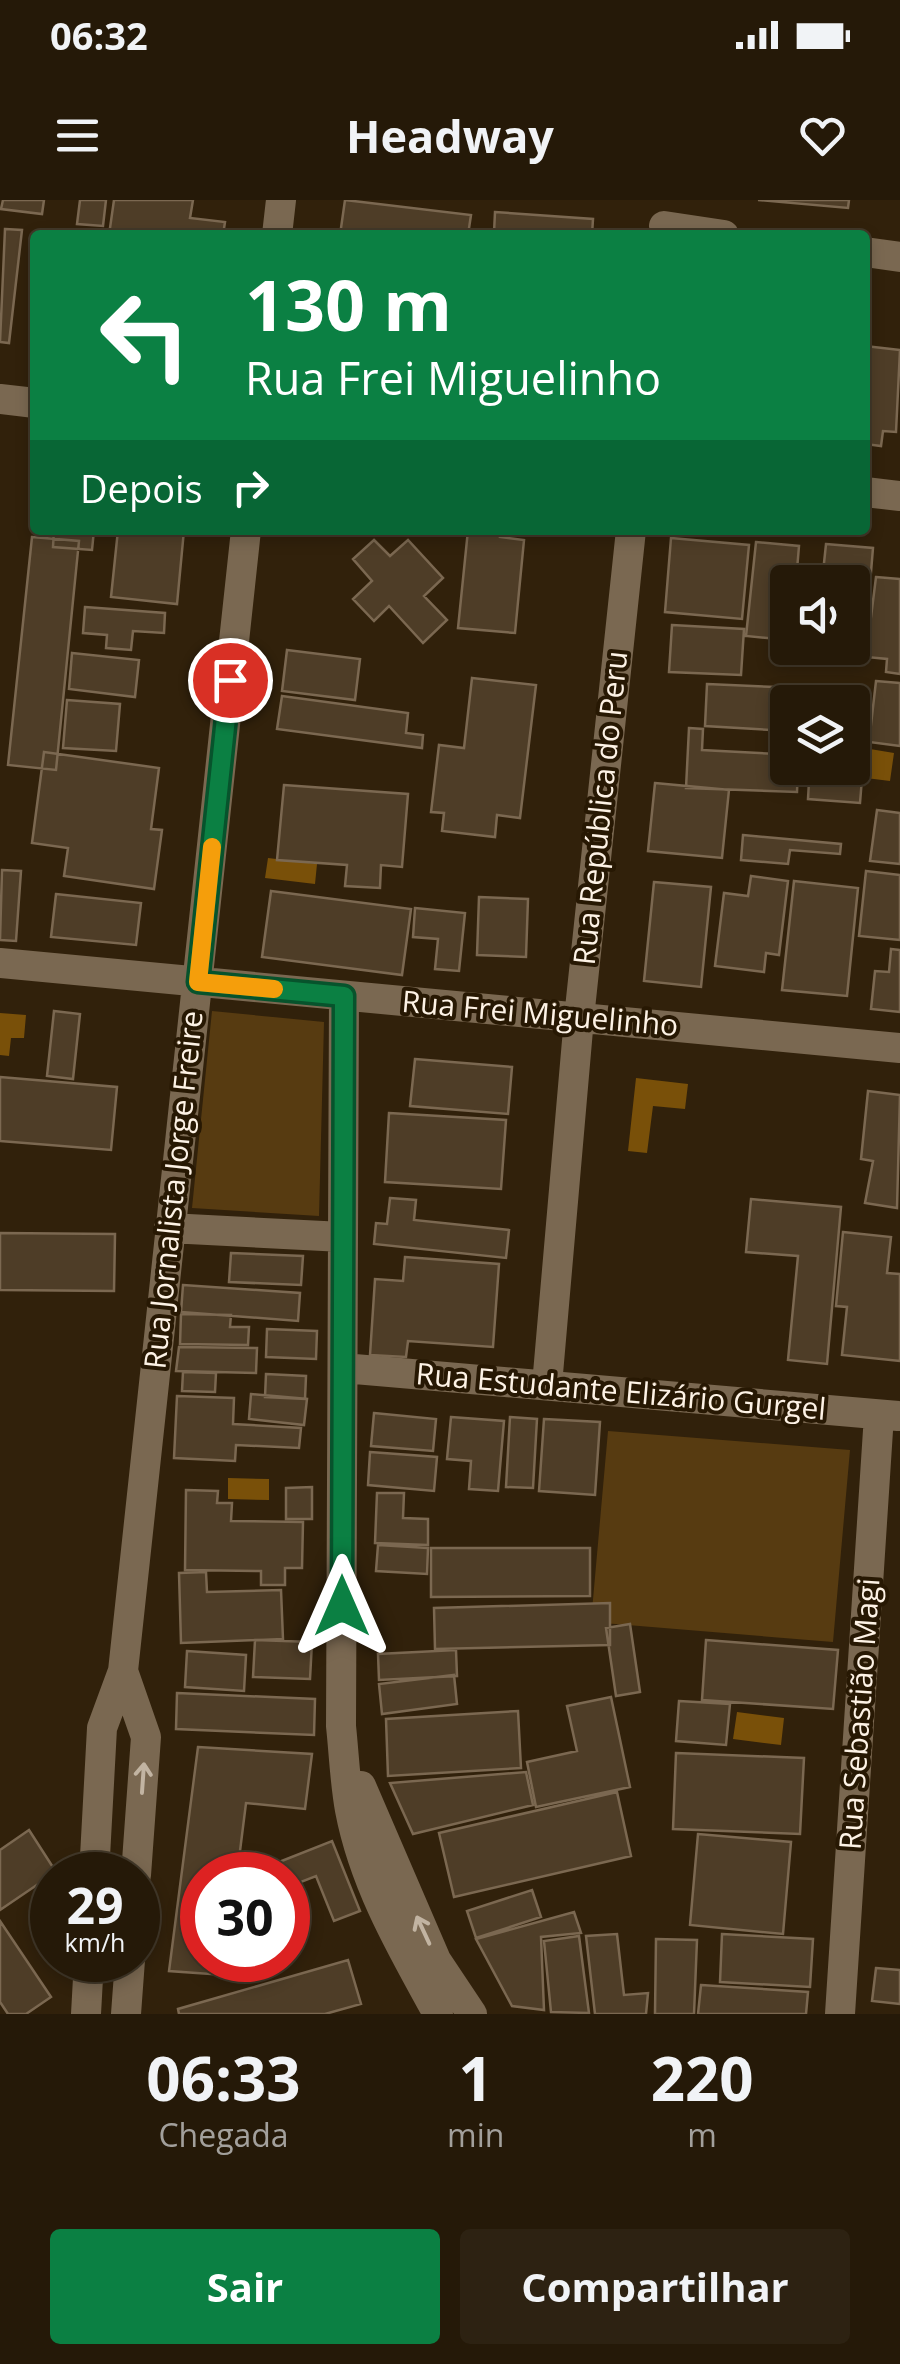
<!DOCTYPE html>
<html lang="pt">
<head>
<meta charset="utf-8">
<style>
  :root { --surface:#251908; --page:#2d2212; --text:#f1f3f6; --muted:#a3a09c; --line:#423829; --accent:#0b8043 }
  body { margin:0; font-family:"Open Sans",sans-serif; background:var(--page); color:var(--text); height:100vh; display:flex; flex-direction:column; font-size:38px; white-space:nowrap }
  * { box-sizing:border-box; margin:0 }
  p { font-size:32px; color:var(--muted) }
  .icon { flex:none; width:55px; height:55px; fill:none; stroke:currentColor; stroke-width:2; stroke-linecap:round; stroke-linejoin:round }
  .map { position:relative; height:1814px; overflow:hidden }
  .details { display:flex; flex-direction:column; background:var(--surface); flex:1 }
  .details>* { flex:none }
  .hud { position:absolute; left:30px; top:30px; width:840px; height:305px; border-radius:10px; box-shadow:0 5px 15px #0003,0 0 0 2px var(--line); background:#0b8043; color:#fff; overflow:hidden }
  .buttons { position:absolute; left:770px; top:365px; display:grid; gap:20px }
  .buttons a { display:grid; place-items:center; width:100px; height:100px; border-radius:10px; background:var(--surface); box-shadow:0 5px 15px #0003,0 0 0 2px var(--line); font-size:50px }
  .speed { position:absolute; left:30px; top:1652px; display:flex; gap:20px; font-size:50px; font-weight:700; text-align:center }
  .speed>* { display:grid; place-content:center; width:130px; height:130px; border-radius:50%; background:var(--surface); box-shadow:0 5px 15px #0003,0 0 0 2px var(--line); line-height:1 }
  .speed small { font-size:25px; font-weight:400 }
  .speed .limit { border:15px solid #d22; background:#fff; color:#111 }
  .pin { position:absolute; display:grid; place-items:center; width:85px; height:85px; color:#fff; margin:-42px; border:5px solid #fff; border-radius:50%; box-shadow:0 2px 10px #0007 }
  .me { position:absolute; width:110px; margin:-55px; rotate:0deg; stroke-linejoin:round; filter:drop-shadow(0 0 8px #0008) }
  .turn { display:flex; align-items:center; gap:35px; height:210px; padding:0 50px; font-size:45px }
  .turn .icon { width:130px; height:130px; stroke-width:2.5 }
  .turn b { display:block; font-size:70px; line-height:85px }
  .then { display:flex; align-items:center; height:95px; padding:0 50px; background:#0003; gap:20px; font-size:38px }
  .eta { display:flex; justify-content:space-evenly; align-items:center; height:170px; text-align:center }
  .eta b { font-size:60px; font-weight:700; line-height:70px }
  .cta { display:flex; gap:20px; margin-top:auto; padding:20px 50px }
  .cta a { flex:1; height:115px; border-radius:10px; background:var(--accent); color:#fff; font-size:40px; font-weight:700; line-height:115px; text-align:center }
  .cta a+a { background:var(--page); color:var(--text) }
  .status { display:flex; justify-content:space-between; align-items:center; height:70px; padding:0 50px; background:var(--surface); direction:ltr }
  .status svg { height:28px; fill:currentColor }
  header { display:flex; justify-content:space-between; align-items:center; height:130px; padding:0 50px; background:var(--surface); font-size:45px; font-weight:700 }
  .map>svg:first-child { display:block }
</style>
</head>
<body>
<div class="status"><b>06:32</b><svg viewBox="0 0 49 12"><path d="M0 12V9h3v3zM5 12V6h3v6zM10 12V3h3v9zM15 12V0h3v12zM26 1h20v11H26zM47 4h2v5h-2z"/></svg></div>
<header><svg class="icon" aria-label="menu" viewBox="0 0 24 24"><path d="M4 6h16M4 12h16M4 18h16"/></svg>Headway<svg class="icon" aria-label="heart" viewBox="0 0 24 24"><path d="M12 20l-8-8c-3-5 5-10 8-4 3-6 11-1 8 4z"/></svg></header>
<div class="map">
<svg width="900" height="1814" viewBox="0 0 900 1814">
  <rect width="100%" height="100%" fill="#31210b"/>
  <!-- green -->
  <path fill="#573b11" d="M212,811l112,11 -5,194 -127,-8z
    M608,1231l242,19 -17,192 -242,-20z"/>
  <!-- water -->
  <path fill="#795009" d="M870,549l24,4 -4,28 -24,-3z
    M268,658l49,6 -2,20 -50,-6z
    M0,813l26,2 -2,23h-13l-2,18 -9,-1z
    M636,878l52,6 -3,25 -32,-3 -6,47 -19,-2z
    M228,1278l41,1v21l-41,-1z
    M737,1512l47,6 -3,27 -48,-6z"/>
  <!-- building -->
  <path fill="#4e3d27" stroke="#7b6851" stroke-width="2.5" d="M3,0h41l-2,14 -41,-5z
    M80,0h26l-3,26 -26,-2z
    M114,0h79l-3,18 35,4 -2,13h-114z
    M345,0l126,15 -3,20h-128z
    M758,0h91l-1,8z
    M495,12l98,7 -1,16h-119v-4l21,2z
    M5,29l17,1 -13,113 -9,-1z
    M865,146l35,4 -4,82 -13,-1 -2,15 -16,-2z
    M54,330h40l-2,20 -39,-3z
    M118,330h66l-7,74 -66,-7z
    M468,330h33l-1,7 24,3 -9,93 -57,-5z
    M32,337l47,4 -23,229 -48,-5z
    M671,338l78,7 -7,74 -77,-7z
    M374,340l16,16 18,-16 35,38 -19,18 23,24 -24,23 -34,-37 -15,15 -21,-22 19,-18 -19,-22z
    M756,342l43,4 -3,36h-8v58l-42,-4z
    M826,344l47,4 -9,108 -48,-4 1,-4h35v-66h-30z
    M876,377l24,2v95l-14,-2 1,-13 -21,-2z
    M85,407l80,6 -1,20 -31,-2 -2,19 -25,-2 1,-13 -24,-2z
    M672,425l72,4 -3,46 -72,-3z
    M287,450l73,9 -5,41 -73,-9z
    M72,453l67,7 -4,37 -66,-8z
    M472,478l64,7 -16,133 -23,-3 -2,22 -53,-6 2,-18 -13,-1 8,-67 25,3z
    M876,481l24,2v63l-31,-4z
    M707,484l68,3 -1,19 14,1v24l-83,-5z
    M282,496l126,17 -2,20 17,2 -1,13 -145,-19z
    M67,500l53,4 -4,47 -53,-3z
    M689,528l14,1 -1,21 75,4 1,-19 10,1v32h10l-1,24 -111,-4z
    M852,540l13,1 -5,62 -52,-4 1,-18 31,2 1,-15h11z
    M44,552l115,16 -8,61 11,1 -8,59 -90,-13 4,-28 -36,-5z
    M655,583l74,7 -7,68 -74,-7z
    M284,585l124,9 -6,73 -21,-2 -1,23 -35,-2 2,-21 -70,-5z
    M877,610l23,3v51l-30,-3z
    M743,635l98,9 -1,10 -50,-4 -2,14 -47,-4z
    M2,670l19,1 -5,70 -16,-1z
    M866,671l34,4v65l-41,-4z
    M751,676l37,5 -9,74 -13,-2 -2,19 -49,-6 9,-73 24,3z
    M794,681l64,7 -11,108 -65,-6z
    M654,682l57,5 -10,100 -57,-6z
    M271,691l140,18 -9,66 -140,-18z
    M56,694l85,9 -5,42 -85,-8z
    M479,697l49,2 -2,58 -49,-2z
    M415,708l50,5 -6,58 -24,-2 3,-30 -25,-2z
    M891,749l9,1v62l-29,-3 4,-38 14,1z
    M54,811l26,3 -7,65 -26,-3z
    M415,859l97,8 -4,47 -98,-8z
    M0,877l117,10 -6,63 -111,-9z
    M868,891l32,4 -3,113 -32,-5 8,-42 -12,-2z
    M389,913l117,7 -5,69 -116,-7z
    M390,998l26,2 -2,20 95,10 -3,28 -132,-14 2,-21 11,1z
    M751,999l90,8 -14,157 -39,-4 10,-104 -52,-4z
    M843,1032l48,5 -4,36 13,1v87l-58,-6 5,-48 -11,-1z
    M0,1033l115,1 -1,57 -114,-1z
    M231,1053l72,3 -2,29 -72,-3z
    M405,1057l94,7 -6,83 -85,-6 -2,16 -36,-2 5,-76 28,2z
    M183,1085l117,8 -2,28 -117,-9z
    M181,1114l50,1 -1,12h19l-1,18 -68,-1z
    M267,1129l50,2 -1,28 -50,-2z
    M179,1147l78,1 -1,25 -80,-2z
    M183,1172l33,1 -1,19 -33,-1z
    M266,1174l40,2 -1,23 -40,-2z
    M251,1194l56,5 -3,26 -55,-6z
    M177,1196l57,2 -1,26 68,4 -2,20 -63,-3 -1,16 -61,-3z
    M374,1213l62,6 -3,32 -62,-5z
    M451,1217l53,4 -6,70 -29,-2 2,-28 -24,-2z
    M510,1217l27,2 -4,69 -27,-1z
    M544,1219l56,3 -5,73 -56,-4z
    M370,1252l67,5 -3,34 -66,-6z
    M312,1287v32h-26v-31z
    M186,1290l32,1 -1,12h15l-1,18 72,1 -1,46h-17v17h-24v-14l-76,-1z
    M377,1293h27l-1,25 25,1v26l-53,-2z
    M378,1345l50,3 -1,26 -51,-3z
    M431,1348h159v48l-159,1z
    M206,1372l1,20 74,-2 2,49 -102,4 -2,-70z
    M610,1403v42l-175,4 -1,-41z
    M630,1424l10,68 -24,4 -10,-68z
    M255,1440l57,2 -2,37 -57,-2z
    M706,1440l132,10 -5,59 -131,-9z
    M456,1450l1,26 -78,4 -1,-26z
    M187,1451l59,4 -2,36 -59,-4z
    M454,1475l3,29 -75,10 -3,-30z
    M177,1493l138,6 -1,36 -138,-6z
    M611,1497l19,90 -94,20 -9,-45 50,-11 -10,-45z
    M679,1501l51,3 -4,41 -50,-4z
    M518,1511l3,57 -133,8 -2,-57z
    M198,1547l114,7 -7,55 -59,-6 -9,72h-35v85h24l-2,15 -55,-4z
    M676,1553l128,5 -4,76 -127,-5z
    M526,1572l7,33 -120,29 -23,-51z
    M617,1592l14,64 -177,41 -15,-64z
    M29,1630l27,42 -56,38v-60z
    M698,1634l93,8 -8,92 -93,-9z
    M332,1641l28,70 -26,10 -18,-45 -28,11v-12h-9l-5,-11z
    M532,1690l9,27 -65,21 -9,-27z
    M574,1712l7,21 -40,4 3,73 -32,-4 -36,-67z
    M0,1721l51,76 -25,17h-18l-8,-12z
    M617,1734l7,61 24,-2 -2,21h-51l-9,-78z
    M722,1734l91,5 -3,48 -90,-5z
    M579,1736l10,77 -38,-1 -7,-71z
    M656,1739l41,1 -3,74h-39z
    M348,1760l13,44 -36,10h-146l-1,-5z
    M876,1768l24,2v34l-28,-3z
    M701,1785l107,7 -2,22h-108z"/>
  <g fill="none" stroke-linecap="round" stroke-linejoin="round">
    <!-- minor -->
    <path stroke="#7a6851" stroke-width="30" d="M664,26l60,9
      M277,35l4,-35
      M865,52l35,5
      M0,199l35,4
      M865,292l35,4
      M0,763l900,85
      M344,796l-3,730c3,28 4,57 9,84 14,74 52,139 88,204
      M169,1028l174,9
      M343,1168l555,48
      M547,1185l32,-367 52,-488
      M123,1471l23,66 -10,138
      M361,1586l75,174 36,54
      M94,1675l8,-147 21,-57 123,-1141
      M86,1814l3,-54
      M126,1814l4,-54
      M840,1814l39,-599"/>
  </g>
  <!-- one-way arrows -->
  <defs><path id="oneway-shaft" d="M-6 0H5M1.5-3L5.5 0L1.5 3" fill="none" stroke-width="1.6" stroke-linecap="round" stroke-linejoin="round" transform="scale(2.5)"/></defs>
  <g stroke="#c2b4a2">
    <use href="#oneway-shaft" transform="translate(143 1578) rotate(-86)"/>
    <use href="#oneway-shaft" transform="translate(423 1730) rotate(-115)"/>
  </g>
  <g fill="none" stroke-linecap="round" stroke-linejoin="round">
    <!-- route casing -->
    <g stroke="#07532c" stroke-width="25">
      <path id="route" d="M230,480l-32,302 146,14 -2,610"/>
    </g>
    <!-- route -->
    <use href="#route" stroke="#0b8043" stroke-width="18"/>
    <!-- slow -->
    <path stroke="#f59e0b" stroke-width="18" d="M212,647l-14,135 76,7"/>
  </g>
  <g text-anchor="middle" stroke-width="8" stroke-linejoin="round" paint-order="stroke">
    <!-- street labels -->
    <g font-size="30" fill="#fdf2e5" stroke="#271803">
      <text transform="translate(601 608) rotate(-84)" y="10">Rua República do Peru</text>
      <text transform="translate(540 814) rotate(5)" y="10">Rua Frei Miguelinho</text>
      <text transform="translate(174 990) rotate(-84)" y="10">Rua Jornalista Jorge Freire</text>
      <text transform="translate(621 1192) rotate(5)" y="10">Rua Estudante Elizário Gurgel</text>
      <text transform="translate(860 1514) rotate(-86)" y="10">Rua Sebastião Magi</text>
    </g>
  </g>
</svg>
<div class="buttons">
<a><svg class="icon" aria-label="sound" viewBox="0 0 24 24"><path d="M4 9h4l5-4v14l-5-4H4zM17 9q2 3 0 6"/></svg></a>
<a><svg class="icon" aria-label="layers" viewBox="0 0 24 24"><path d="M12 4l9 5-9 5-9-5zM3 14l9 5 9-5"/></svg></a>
</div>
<div class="speed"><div>29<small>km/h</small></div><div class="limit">30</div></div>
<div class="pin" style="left:230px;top:480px;background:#d93025"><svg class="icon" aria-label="arrive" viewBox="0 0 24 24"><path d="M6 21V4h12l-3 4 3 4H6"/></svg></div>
<svg class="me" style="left:342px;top:1406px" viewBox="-20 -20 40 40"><path d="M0-17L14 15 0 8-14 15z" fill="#0b8043" stroke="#fff" stroke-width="4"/></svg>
<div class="hud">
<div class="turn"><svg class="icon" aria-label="left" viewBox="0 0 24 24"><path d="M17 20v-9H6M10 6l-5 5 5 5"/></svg><div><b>130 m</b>Rua Frei Miguelinho</div></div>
<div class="then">Depois<svg class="icon" aria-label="right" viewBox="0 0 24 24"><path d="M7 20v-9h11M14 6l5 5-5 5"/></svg></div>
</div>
</div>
<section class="details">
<div class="eta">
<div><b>06:33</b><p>Chegada</p></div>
<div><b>1</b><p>min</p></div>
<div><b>220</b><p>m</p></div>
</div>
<div class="cta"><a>Sair</a><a>Compartilhar</a></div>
</section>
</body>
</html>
